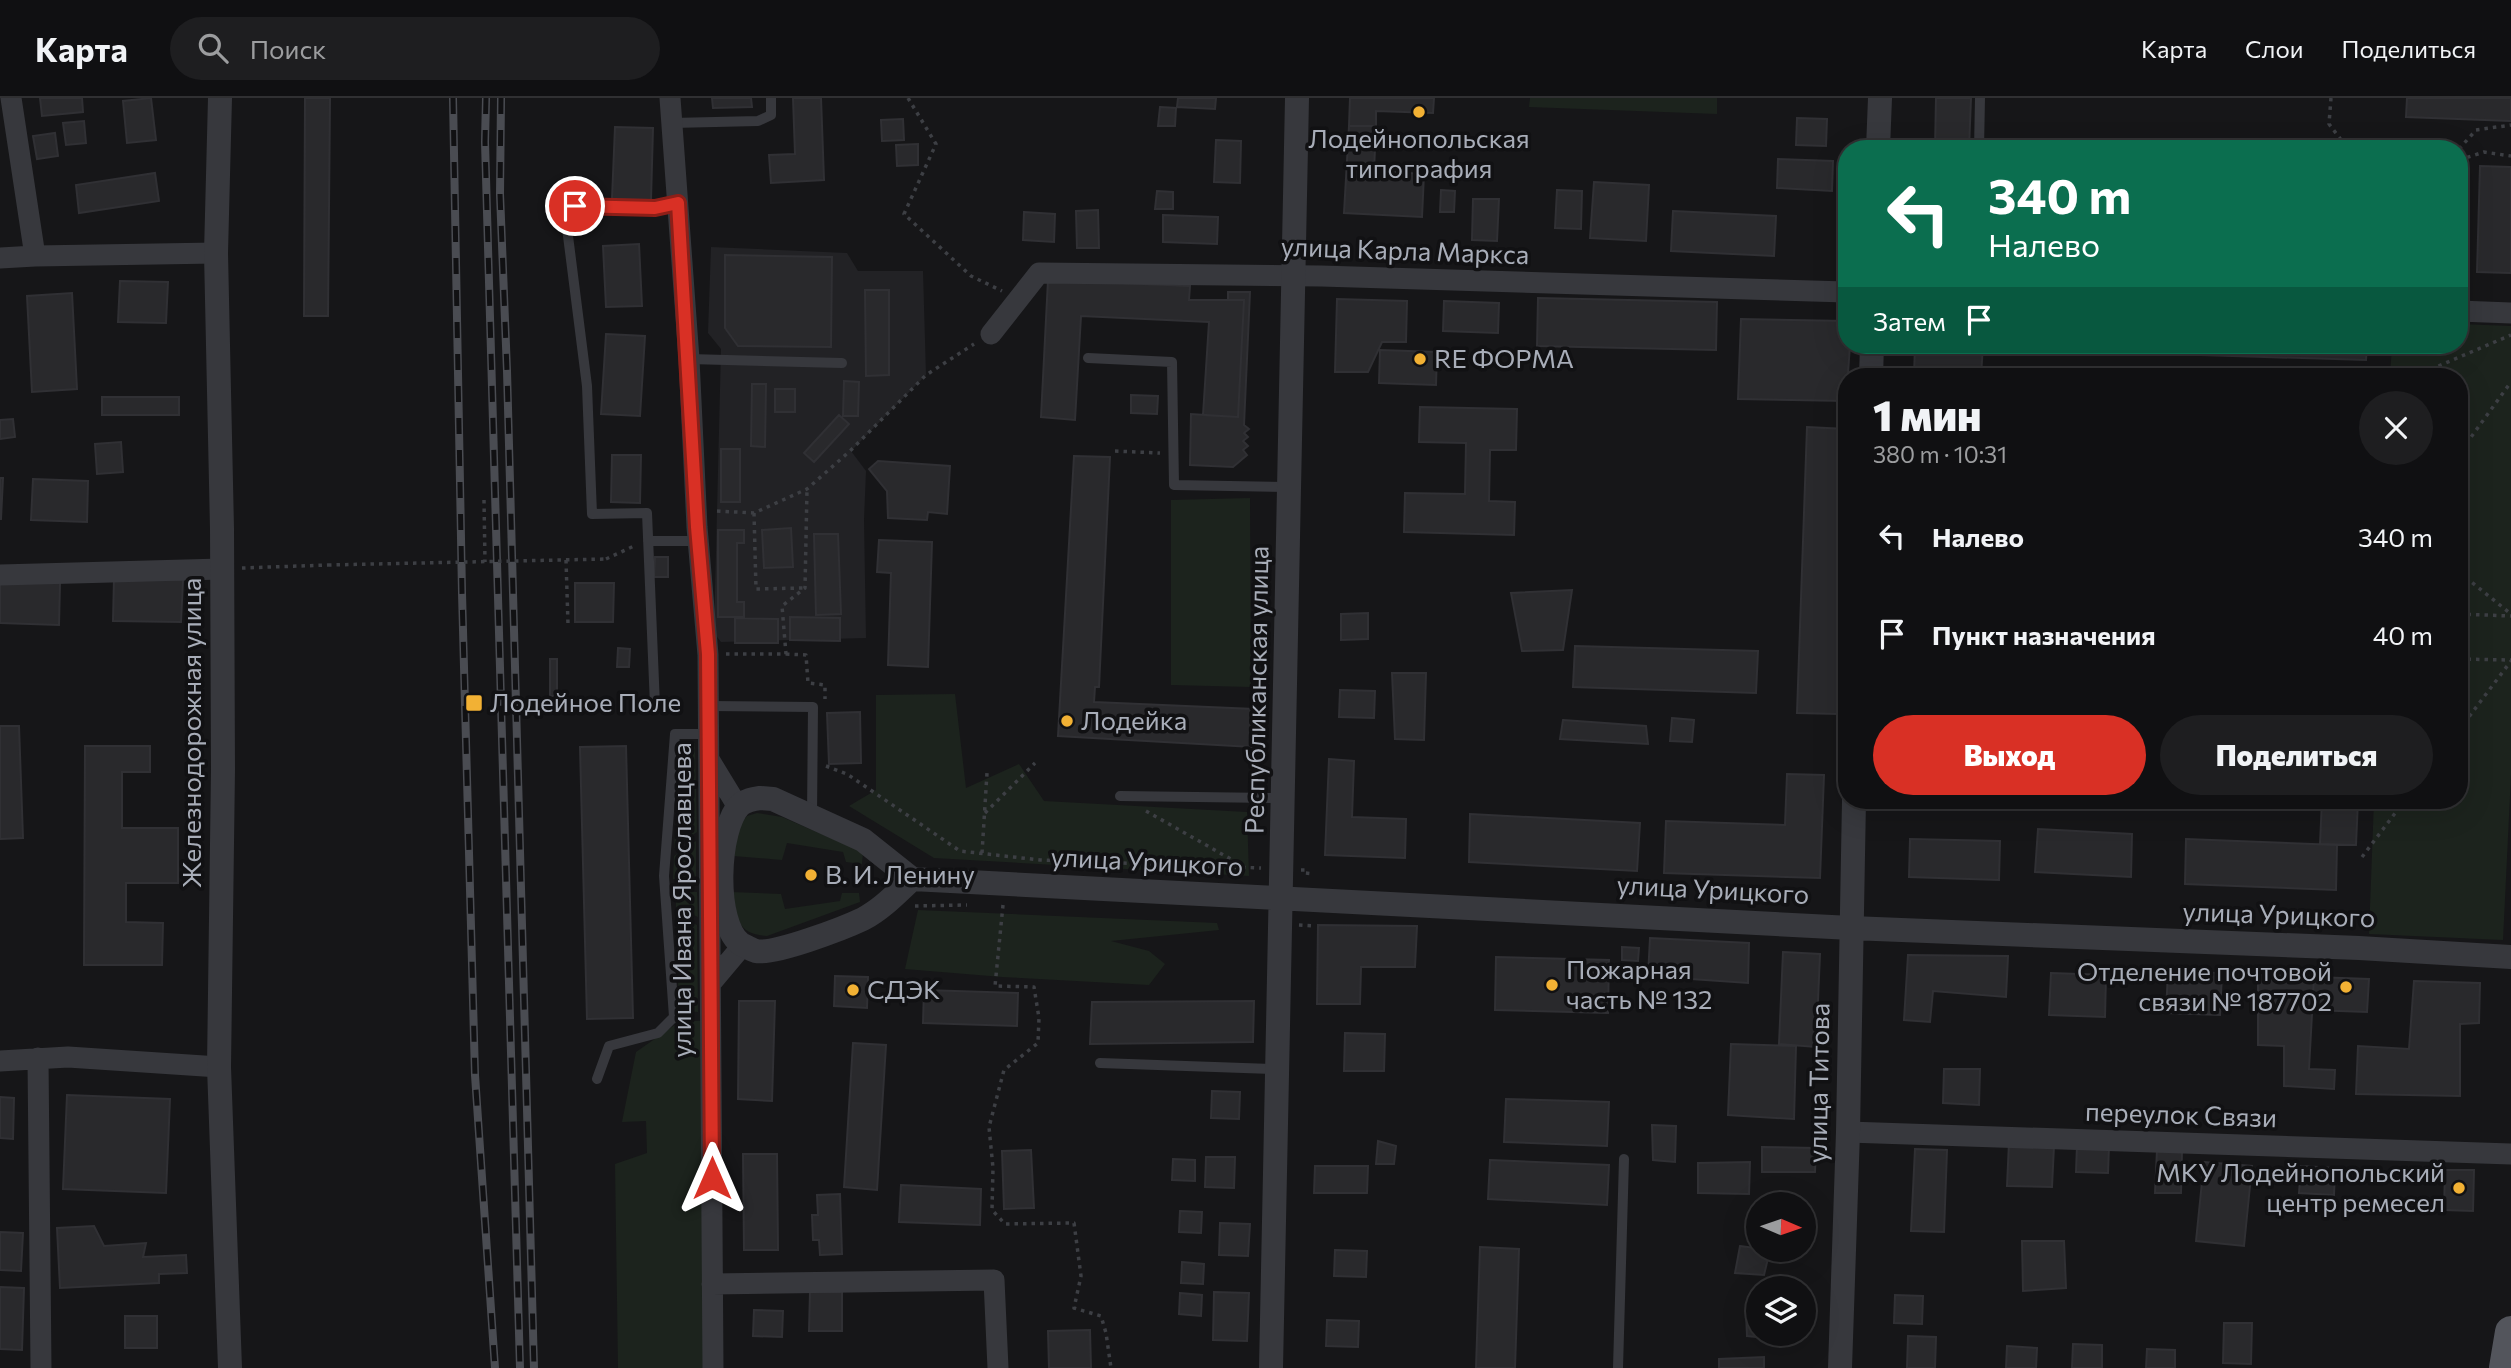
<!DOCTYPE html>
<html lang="ru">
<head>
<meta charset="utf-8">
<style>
  :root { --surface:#101012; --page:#1e1e20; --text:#f1f3f6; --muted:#9c9d9f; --line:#303032; --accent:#d93025 }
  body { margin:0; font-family:Commissioner,sans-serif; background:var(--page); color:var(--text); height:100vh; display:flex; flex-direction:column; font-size:26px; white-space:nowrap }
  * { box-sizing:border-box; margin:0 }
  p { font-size:23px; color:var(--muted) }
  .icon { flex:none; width:38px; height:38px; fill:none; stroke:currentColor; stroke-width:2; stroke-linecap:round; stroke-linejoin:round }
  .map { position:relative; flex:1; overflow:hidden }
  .details { position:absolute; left:1838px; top:270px; width:630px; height:441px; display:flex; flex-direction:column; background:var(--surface); border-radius:28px; box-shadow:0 7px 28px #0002,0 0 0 2px var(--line) }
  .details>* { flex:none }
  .hud { position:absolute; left:1838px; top:42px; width:630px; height:214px; border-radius:28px; box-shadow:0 7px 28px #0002,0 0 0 2px var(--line); background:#0b6e4f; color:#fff; overflow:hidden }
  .needle { width:46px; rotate:92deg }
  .fabs { position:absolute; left:1746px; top:1094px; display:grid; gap:14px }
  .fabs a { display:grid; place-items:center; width:70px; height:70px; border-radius:50%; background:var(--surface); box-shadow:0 7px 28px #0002,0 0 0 2px var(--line); font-size:35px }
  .pin { position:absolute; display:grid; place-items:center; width:60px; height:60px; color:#fff; margin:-30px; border:4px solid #fff; border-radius:50%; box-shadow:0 2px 7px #0007 }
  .me { position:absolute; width:77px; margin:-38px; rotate:0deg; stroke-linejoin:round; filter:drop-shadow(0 0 5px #0008) }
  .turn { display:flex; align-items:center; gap:24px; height:147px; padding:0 35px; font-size:32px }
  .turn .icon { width:91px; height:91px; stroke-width:2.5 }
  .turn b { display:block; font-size:49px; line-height:60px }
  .then { display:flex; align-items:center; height:66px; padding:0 35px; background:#0003; gap:14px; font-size:26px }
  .round { display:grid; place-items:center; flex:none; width:74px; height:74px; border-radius:37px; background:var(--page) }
  .headline { display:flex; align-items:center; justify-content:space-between; height:119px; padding:0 35px }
  h1 { font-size:42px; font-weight:800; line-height:52px }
  .primary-button { display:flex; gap:14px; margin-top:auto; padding:14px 35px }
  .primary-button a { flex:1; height:80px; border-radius:42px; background:var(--accent); color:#fff; font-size:28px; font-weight:800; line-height:80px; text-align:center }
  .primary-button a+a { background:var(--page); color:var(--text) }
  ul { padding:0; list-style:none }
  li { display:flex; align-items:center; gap:21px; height:98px; padding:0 35px }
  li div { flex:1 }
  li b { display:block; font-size:26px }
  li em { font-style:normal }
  header { display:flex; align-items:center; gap:42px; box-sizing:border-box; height:98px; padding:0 35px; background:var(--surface); border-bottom:2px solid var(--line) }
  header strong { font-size:33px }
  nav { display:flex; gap:38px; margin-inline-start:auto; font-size:24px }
  .search { width:490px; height:63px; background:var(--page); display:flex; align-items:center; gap:18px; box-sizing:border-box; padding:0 24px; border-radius:38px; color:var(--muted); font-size:26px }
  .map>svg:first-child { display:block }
</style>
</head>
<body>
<header>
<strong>Карта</strong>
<div class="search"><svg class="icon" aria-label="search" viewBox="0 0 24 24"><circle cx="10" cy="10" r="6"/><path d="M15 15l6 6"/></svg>Поиск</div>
<nav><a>Карта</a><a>Слои</a><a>Поделиться</a></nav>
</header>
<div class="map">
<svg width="2511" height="1270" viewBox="0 0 2511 1270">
  <rect width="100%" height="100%" fill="#161618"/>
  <!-- built -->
  <path fill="#222225" d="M711,149l136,6 11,18h65l3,104 -75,76 15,20 -2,49 2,118 -145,4 -7,-9 7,-284 -13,-16z"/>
  <!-- green -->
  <path fill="#1c231d" d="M1530,0h187v16l-188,-7z
    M2459,226l52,2v449l-8,165 -134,-6 5,-134h85v-424h-69l2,-31h67z
    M1250,400l1,189 -80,-2v-185z
    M955,596l11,94 53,-24 25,37 203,11 2,64 -315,-18 -85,-52 27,-16v-95z
    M681,645h14l2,89 -23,16z
    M757,715l25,4 81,35 -1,12 -16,-2 -3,-10 -56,-9 -5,17 -49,-4 1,-25 13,-15z
    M696,743v37l-23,1 1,-23z
    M676,794h21l1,25 -22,-9z
    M730,794l51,2 4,15 55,-8 2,-8h17l1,9 -93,34c-31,-2 -29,-18 -37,-44z
    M918,812l299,13 2,7 -108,11 38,10 16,13 -16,21 -147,-8 -97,-8z
    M676,817l21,10 1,87 -19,-1z
    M711,922l2,348h-95l-3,-204 32,-11 -1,-32 -24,1 14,-70 43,-30z"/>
  <!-- building -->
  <path fill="#29292c" stroke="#303034" stroke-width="2" d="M40,0h42l1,14 -41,4z
    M151,0l5,42 -29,3 -4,-42z
    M305,0h25l-2,218h-24z
    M712,0h39l1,9 -39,1z
    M793,0h28l3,82 -53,3 -2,-28 26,-1z
    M1178,0h38l-1,11 -38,-2z
    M1350,0h84l-1,15 -57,-2v15h-27z
    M1936,0h35l-2,51h-34z
    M2407,0h104v23l-105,-4z
    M1160,9l16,1 -1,18h-17z
    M1797,20l30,1 -1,27 -30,-1z
    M903,21l1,21 -22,1 -1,-21z
    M84,23l2,22 -20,2 -3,-22z
    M1349,28h27l-2,45 50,3 -2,43 -78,-4z
    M615,29l38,1 -2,72 -39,-1z
    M55,35l3,23 -21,3 -4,-23z
    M1216,42l25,1 -1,42 -26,-1z
    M918,46v21l-21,1 -1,-21z
    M1778,61l55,2 -1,30 -55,-3z
    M2480,68l31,1v106l-34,-1z
    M155,75l4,28 -80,12 -3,-28z
    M1594,84l55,3 -3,56 -56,-3z
    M1441,92l14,1 -1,21h-14z
    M1557,92l25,1 -1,38 -26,-1z
    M1157,93l16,1v17h-18z
    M1473,101h26l-2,42 -25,-1z
    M1098,112l1,38h-22l-1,-37z
    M1673,113l103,5 -2,40 -103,-5z
    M1024,114l31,2 -1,28 -31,-2z
    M1163,117l55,2 -1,27 -54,-2z
    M639,146l3,62 -36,1 -3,-61z
    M725,157l107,2 -1,90 -93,-1 -13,-18z
    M1048,182l142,6 -1,14h55l-6,117 -35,-2 6,-93 -128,-6 -6,104 -34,-3z
    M120,183l48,1 -2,41 -48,-1z
    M865,192h24v85l-23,1z
    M1228,194h22l-6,133 5,4 -5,4 4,4 -5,4 5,5 -5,4 4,5 -14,12 -43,-2 1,-51 47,3 6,-117h-16z
    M72,195l5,96 -45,3 -5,-96z
    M1538,200l179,4 -1,48 -179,-4z
    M1337,201l70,2 -1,41h-24l-14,30h-33z
    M1444,203l55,2 -1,30 -55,-2z
    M1741,221l105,2v24h4l-4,56 -108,-2z
    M606,236l39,2 -5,80 -39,-2z
    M1915,247h68l-2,31h-67z
    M2035,247h127v3z
    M2202,247h165l-1,15 -165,-5z
    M1380,252l57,2 -1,33 -57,-2z
    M844,283l15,1 -1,34h-15z
    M752,286h14l-1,63 -14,-1z
    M775,291h20v23h-20z
    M1131,297l27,1 -1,18 -26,-1z
    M102,299h77v18h-77z
    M1420,309l97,2 -1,41h-26l-1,51 26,1 -1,33 -110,-3 1,-39 60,1 1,-51 -47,-1z
    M839,317l10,9 -35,38 -10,-9z
    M13,321l2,18 -15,2v-19z
    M1807,329l39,2 -8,285 -41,-1z
    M121,344l2,30 -26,2 -2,-30z
    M721,351h19v53h-19z
    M612,357h29l-1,48 -29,-1z
    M1074,358l36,1 -11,230h-4l-1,15 160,7 -2,38 -194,-11z
    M878,363l72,5 -3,48 -19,-2 -1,8 -39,-2 -1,-27 -18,-22z
    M0,380h3l-2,41h-1z
    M33,381l55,2 -1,41 -56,-2z
    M791,430l2,39 -29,1 -2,-38z
    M718,432h26v13h-7v59h7v15h-26z
    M814,436h24l3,80 -25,1z
    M879,442l53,2 -4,125 -40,-2 3,-92 -14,-1z
    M655,459h13v20h-14z
    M114,480l69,2 -2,42 -68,-1z
    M0,482l60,3 -1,42 -59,-2z
    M575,485h39l-1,39h-38z
    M1572,492l-9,60 -41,1 -11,-58z
    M1368,515v26l-27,1v-26z
    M790,519l50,1v23l-50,-1z
    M735,520l43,1v24h-43z
    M1575,548l183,5 -2,42 -183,-6z
    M618,550l12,1 -1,18h-12z
    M550,561h7v37h-7z
    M1392,575h34l-2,67 -29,-1z
    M1340,592l35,1 -1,27 -35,-1z
    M860,614l1,51 -32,1 -2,-51z
    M1672,620l22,2 -2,22 -22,-1z
    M1563,622l83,6 2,18 -88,-5z
    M0,628h19l4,112 -23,1z
    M85,648h65v26h-28v56h56v55h-52v39l37,1 -1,42h-78z
    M626,648l7,272 -46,1 -7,-272z
    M1329,661l25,2 -2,56 54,2 -1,39 -80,-3z
    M1787,676l37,1 -4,103 -156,-5 2,-52 119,4z
    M1897,702h40v5l-40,-2z
    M2322,702h36l-2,45 -36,-1z
    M1470,716l170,9 -3,48 -168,-9z
    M2038,731l94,5 -1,43 -96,-5z
    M1910,741l90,2 -1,39 -90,-3z
    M2186,741l151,6 -1,45 -151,-6z
    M1318,827l99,1 -2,41h-54l-1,37h-43z
    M1650,840l99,5 -1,40 -100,-7z
    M1622,849l17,1 -1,13 -16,-1z
    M1783,854l37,2 -4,93 -37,-3z
    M1908,857l100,1 -2,41 -73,-6 -3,31 -26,-2z
    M1496,859l113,3 -1,53 -113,-3z
    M2168,874l54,1 -2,42 -54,-2z
    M2051,875l55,2 -1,42 -56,-2z
    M2258,877l56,2 -5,92 26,1 -1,19 -50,-3v-40l-26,-1z
    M835,878l33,1 -1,31 -33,-2z
    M2314,879l55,2 -2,33 -55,-2z
    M2414,883l66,2 -1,40 -19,1v72l-104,-2 2,-48 51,3z
    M924,892l94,3 -1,33 -94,-3z
    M739,903h36l-3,100 -34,-2z
    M1254,903l-1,41 -163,2 2,-42z
    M1345,935l40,1 -1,37h-40z
    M853,945l33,2 -9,145 -33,-3z
    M1731,946l65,2 -2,73 -66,-4z
    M1944,971h36l-1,36 -36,-2z
    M1212,993l28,1 -1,27 -28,-1z
    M67,997l103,4 -4,94 -103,-4z
    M0,999l14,1 -1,41 -13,-1z
    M1506,1001l103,3 -2,44 -103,-4z
    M1652,1027l24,1 -1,36 -22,-2z
    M1378,1043l18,5 -2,18h-18z
    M2009,1044l45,4 -2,41 -45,-1z
    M2077,1047l32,1 -1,27 -32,-1z
    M1762,1049l54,1 -1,24h-53z
    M1915,1051l32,1 -3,82 -33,-1z
    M1031,1052l3,58 -30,1 -2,-58z
    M2157,1052l25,1 -1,42h-26z
    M743,1056h34l1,96h-34z
    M1206,1059h29l-1,31 -29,-1z
    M1173,1061l22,1v21l-23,-1z
    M1490,1062l119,5 -2,40 -119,-6z
    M1750,1064l-1,32 -51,-1v-30z
    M2204,1064l48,4 -8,80 -48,-5z
    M1315,1068h53l-1,27h-53z
    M2301,1068l34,2 -1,27 -35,-2z
    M2445,1072h29l-1,41 -29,-1z
    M901,1087l80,4 -1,36 -81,-3z
    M840,1096l2,60 -22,1 -1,-15h-6l-1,-25h6l-1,-20z
    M1180,1113l22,1 -1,21 -22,-1z
    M1220,1125l30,1 -2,32 -29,-1z
    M94,1128l10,20 42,-3 -3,14 43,-2 1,18 -28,1v9l-99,5 -3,-60z
    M0,1134l23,1 -2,38 -21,-1z
    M2022,1143h42l2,47 -43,3z
    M1740,1148l30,4 -6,25 -29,-2z
    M1480,1149l39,2 -4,119h-39z
    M1335,1152l32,1 -1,26 -32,-1z
    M1182,1164l22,2 -1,20 -22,-1z
    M1776,1188l30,1 -1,27 -1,-26h-28z
    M0,1189l24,1 -2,62 -22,-1z
    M810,1194h32v39h-33z
    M1214,1194l35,1 -2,48 -34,-1z
    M1180,1195l22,2 -1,21 -22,-2z
    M1895,1197l28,1 -1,28 -28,-1z
    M754,1212l29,1 -1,26 -29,-1z
    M1746,1215h13v21h7v4l-19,-2z
    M125,1218h32v32h-32z
    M1327,1222l32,1 -1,26 -32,-1z
    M2224,1225h28l-1,41 -28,-1z
    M1090,1232l1,38h-42l-1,-37z
    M1908,1238l28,1 -1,31h-28z
    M2073,1246l29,1v23h-30z
    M2007,1248l30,2 -1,20h-30z
    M2147,1251l28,1v18h-29z
    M1764,1259v11h-45v-9z"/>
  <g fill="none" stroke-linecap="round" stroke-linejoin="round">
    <!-- path -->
    <path stroke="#3d3f44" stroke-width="3.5" stroke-dasharray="3.5 5" stroke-linecap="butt" d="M908,0l28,46 -32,70 67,62 31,15
      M2331,0l-2,26 19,25
      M2368,51l11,-3 72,3
      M2459,51l17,-19 35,-5
      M2459,62l25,-8 27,4
      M2415,278l96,-41
      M2459,350l7,-4 45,-62
      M1115,353l45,2
      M484,402l1,62
      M717,413l37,2 53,-24 43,-38 76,-76 48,-31
      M754,415l2,76 47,-1
      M606,461l30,-14
      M566,462l2,64
      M242,470l86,-3
      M2459,474l52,42
      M2459,516l52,2
      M726,556h60l-4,-48 23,-18 2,-99
      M786,556l20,1 2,28 17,2v14
      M2459,561l52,1
      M2459,632l52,-69
      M826,668l21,8 113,77 80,9 221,8
      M1146,713l97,55
      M985,715l50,-50
      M982,755l5,-80
      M2362,759l43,-57
      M1301,772h7l-1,9
      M859,773l16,12
      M1003,807l-8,81 39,1 5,31 -1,25 -34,27 -15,57 4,41 -1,42 13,14 69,-1 7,53 -7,32 27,8 5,17 5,35
      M915,808l52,-1
      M1299,827l16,1"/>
    <!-- service -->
    <path stroke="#37383d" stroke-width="10" d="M672,25l86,-2 13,-6v-17
      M1979,51l1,-51
      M1088,260l84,4 2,123 115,2
      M689,261l153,4
      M648,443h51
      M655,608l-8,-193 -55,1 -5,-128 -20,-158 8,-22 80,2 23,-5
      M709,608l104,1 -1,109
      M1120,698l162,2
      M1100,965l175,6
      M597,981l12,-33 49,-13 16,-16 -10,-141 11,-142h34
      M1618,1270l6,-209"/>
    <!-- minor -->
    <path stroke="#37383d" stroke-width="21" d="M11,0l24,158
      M670,0l19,261 8,168 11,128 5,713
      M0,160l35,-2 181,-3
      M2459,213l52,2
      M991,236l48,-61 282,3 525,16
      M0,477l222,-6
      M710,663l28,46
      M711,885l32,-38
      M38,960l3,310
      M0,963l68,-4 151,10
      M1848,1034l663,22
      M712,1186l282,-4 4,88"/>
    <!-- tertiary -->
    <path stroke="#37383d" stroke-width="24" d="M220,0l-4,155 6,276 1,240 -4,298 11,301
      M1878,51l2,-51
      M1871,278l1,-31
      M760,700l13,1 90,41 49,39c-15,14 -30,30 -49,40 -19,9 -89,36 -107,32 -4,-1 -11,-5 -15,-7 -28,-20 -24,-116 -1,-139 6,-5 13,-6 20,-7z
      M912,781l939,49 508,20 152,9
      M1271,1270c5,-423 21,-847 26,-1270
      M1840,1270l8,-236 6,-332"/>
    <!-- primary -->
    <path stroke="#53555c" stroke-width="32" d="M2505,1270l6,-36"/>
    <!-- rail casing -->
    <g stroke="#4a4c52" stroke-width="8">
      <path id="rail" d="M453,0l9,495 13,482 20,293
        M486,0l-1,44 35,1226
        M501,0l-1,96 7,177 27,997"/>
    </g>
    <!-- rail -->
    <use href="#rail" stroke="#111113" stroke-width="5" stroke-dasharray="16" stroke-linecap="butt"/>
    <!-- path-bridge -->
    <path stroke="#3d3f44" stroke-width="3.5" stroke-dasharray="3.5 5" stroke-linecap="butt" d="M328,467l278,-6"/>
  </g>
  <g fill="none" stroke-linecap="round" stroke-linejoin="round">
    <!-- route casing -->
    <g stroke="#8d1f18" stroke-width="18">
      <path id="route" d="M575,108l80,2 23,-5 19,324 11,127 4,524"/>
    </g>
    <!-- route -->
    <use href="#route" stroke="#d93025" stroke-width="12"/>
  </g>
  <!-- markers -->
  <g fill="#f2b134" stroke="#111113" stroke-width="2.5">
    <circle cx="1419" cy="14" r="7"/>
    <circle cx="1420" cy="261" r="7"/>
    <rect x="465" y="596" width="18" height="18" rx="3.5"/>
    <circle cx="1067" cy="623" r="7"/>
    <circle cx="811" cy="777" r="7"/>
    <circle cx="1552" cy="887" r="7"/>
    <circle cx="2346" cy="889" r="7"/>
    <circle cx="853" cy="892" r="7"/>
    <circle cx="2459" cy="1090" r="7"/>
  </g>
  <g text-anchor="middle" stroke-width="7" stroke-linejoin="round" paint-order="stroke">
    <!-- poi labels -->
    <g font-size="26" fill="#a8adb8" stroke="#111113" text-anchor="start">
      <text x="1419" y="50" text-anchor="middle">Лодейнопольская<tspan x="1419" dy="30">типография</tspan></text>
      <text x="1434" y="270">RE ФОРМА</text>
      <text x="490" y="614">Лодейное Поле</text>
      <text x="1081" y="632">Лодейка</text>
      <text x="825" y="786">В. И. Ленину</text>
      <text x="1566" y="881">Пожарная<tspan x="1566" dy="30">часть № 132</tspan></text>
      <text x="2332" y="883" text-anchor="end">Отделение почтовой<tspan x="2332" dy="30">связи № 187702</tspan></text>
      <text x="867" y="901">СДЭК</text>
      <text x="2445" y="1084" text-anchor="end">МКУ Лодейнопольский<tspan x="2445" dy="30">центр ремесел</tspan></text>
    </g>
    <!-- street labels -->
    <g font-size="26" fill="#a8adb8" stroke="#111113">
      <text transform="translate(1405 153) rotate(2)" y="9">улица Карла Маркса</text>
      <text transform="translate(1257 592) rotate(-89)" y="9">Республиканская улица</text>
      <text transform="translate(192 635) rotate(-90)" y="9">Железнодорожная улица</text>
      <text transform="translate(1147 764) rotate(3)" y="9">улица Урицкого</text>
      <text transform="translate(1713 792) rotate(3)" y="9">улица Урицкого</text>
      <text transform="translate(682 802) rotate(-90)" y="9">улица Ивана Ярославцева</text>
      <text transform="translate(2279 817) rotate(2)" y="9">улица Урицкого</text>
      <text transform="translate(1819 985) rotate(-89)" y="9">улица Титова</text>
      <text transform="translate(2181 1017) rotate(2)" y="9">переулок Связи</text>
    </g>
  </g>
</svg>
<div class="fabs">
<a><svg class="needle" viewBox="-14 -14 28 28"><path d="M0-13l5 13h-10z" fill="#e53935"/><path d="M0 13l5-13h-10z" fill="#9c9d9f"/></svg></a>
<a><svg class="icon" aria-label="layers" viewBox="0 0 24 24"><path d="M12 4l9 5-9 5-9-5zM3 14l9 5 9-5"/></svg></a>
</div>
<div class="pin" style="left:575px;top:108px;background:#d93025"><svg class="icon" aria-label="arrive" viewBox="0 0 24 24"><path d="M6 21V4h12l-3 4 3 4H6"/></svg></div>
<svg class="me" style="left:712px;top:1080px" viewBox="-20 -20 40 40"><path d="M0-17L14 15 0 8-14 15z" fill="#d93025" stroke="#fff" stroke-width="4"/></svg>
<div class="hud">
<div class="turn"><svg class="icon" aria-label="left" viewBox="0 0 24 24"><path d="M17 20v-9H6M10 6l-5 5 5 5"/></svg><div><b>340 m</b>Налево</div></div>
<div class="then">Затем<svg class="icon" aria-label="arrive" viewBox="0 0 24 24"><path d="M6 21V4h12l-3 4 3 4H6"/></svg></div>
</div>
<section class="details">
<div class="headline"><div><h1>1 мин</h1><p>380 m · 10:31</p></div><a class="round"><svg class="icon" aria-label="close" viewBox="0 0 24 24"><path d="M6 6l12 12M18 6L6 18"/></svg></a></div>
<ul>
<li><svg class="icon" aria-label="left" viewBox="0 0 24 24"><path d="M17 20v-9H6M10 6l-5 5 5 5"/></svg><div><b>Налево</b></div><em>340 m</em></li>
<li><svg class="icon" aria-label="arrive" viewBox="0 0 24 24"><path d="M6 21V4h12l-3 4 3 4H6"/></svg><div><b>Пункт назначения</b></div><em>40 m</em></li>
</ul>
<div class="primary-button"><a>Выход</a><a>Поделиться</a></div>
</section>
</div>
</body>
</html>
